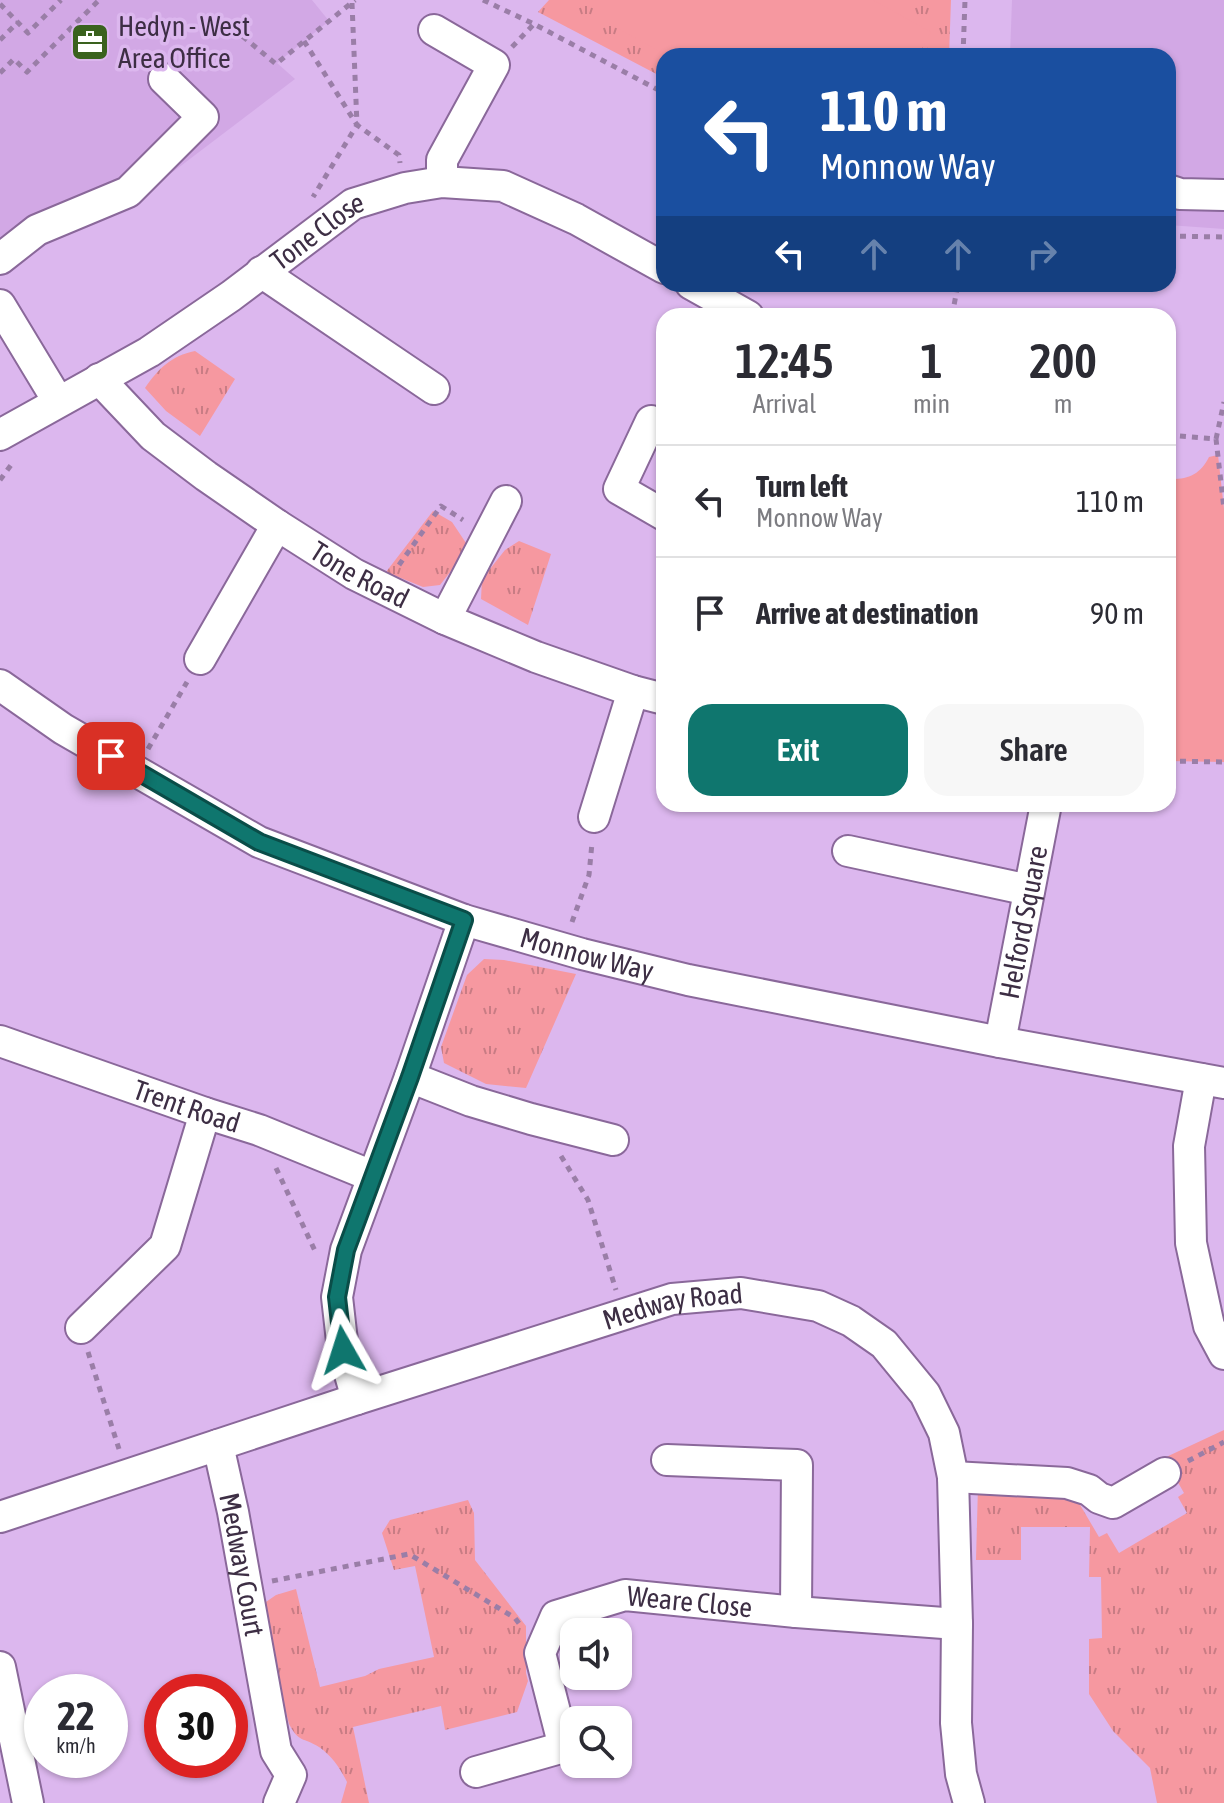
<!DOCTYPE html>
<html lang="en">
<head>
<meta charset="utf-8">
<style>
  :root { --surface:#fff; --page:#f7f7f7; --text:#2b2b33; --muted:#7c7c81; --line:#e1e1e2; --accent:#0f766e }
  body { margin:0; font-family:"Asap Condensed",sans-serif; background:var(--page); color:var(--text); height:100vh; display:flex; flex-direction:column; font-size:30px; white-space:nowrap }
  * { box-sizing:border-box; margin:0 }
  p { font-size:26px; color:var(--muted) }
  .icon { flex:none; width:44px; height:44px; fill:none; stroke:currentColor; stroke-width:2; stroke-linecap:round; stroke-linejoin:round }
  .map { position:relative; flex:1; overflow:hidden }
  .sheet { position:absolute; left:656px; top:308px; width:520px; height:504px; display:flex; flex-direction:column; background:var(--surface); border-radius:24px; box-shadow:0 2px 6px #0004 }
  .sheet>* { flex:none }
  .hud { position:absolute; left:656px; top:48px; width:520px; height:244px; border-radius:24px; box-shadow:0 2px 6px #0004; background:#1a4fa0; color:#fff; overflow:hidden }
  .tools { position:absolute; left:560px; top:1618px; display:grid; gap:16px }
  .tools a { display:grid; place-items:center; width:72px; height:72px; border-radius:16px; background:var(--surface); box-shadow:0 2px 6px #0004; font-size:40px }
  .speed { position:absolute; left:24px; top:1674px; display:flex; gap:16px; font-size:40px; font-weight:700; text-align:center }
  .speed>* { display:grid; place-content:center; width:104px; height:104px; border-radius:50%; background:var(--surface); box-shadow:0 2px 6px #0004; line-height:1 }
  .speed small { font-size:20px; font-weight:400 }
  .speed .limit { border:12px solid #d22; background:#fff; color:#111 }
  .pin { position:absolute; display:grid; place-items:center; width:68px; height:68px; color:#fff; margin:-34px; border-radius:16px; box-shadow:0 4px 12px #0006 }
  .me { position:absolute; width:88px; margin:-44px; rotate:354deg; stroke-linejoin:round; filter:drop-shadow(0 0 6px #0008) }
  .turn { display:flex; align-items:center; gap:28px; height:168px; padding:0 32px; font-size:36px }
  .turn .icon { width:104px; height:104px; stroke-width:2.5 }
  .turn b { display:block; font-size:56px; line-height:68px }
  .lanes { display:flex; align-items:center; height:76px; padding:0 32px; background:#0003; justify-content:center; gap:40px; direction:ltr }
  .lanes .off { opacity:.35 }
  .eta { display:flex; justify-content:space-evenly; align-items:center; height:136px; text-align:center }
  .eta b { font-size:48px; font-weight:600; line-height:56px }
  .cta { display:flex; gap:16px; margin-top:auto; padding:16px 32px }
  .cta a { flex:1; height:92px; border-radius:24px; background:var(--accent); color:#fff; font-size:32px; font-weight:600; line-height:92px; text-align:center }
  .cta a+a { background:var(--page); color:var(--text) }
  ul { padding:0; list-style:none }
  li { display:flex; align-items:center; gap:24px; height:112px; padding:0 32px; border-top:2px solid var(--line) }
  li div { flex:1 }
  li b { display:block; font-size:30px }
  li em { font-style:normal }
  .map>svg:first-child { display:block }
</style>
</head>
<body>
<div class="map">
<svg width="1224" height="1803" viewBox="0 0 1224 1803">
  <defs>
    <pattern id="grass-tufts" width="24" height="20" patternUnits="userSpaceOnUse" patternTransform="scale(2)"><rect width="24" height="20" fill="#f698a0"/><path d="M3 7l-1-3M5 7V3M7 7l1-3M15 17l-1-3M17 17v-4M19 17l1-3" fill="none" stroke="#c87c84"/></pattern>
  </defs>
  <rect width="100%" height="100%" fill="#dcb7ee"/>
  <!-- built -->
  <path fill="#d2a8e5" d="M0,0h312l17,21 -52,42 18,16 -167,127 -128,53z
    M1012,0h212v229l-56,-4v-169h-158z"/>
  <!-- grass -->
  <path fill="url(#grass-tufts)" d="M549,0h402l-2,56h-285v22l-126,-66z
    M195,351l40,28 -35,57 -34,-25 -21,-23c14,-20 26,-32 50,-37z
    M433,511l19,11 14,21 -15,28 -11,14 -17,2 -37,-15z
    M519,541l32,13 -23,71 -47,-26 1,-20 23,-29z
    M484,959l20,1 72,14 -50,114 -40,-4 -42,-21 -3,-16 26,-72z
    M1224,1430v373h-67l-7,-35 -37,-37 -24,-37v-55l13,-1 -1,-61h-12l1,-50h-69v33h-45l2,-74 98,12 23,39 8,-4 12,20 68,-40 -9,-16 6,-4 -20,-35z
    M468,1500l6,13 1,47 51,66v47l2,8 -11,31 -72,18 -4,-24 -88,21 16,76h-28l6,-21c-7,-14 -15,-26 -28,-35 -16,-10 -20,-4 -30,-23l-23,-91 -3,-29 13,-9 20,-6 24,98 45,-11 14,-7 55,-12 -19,-91 -21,4 -12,-37 8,-13z"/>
  <!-- park -->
  <path fill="#f698a0" d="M617,0h256l58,32 -13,24h-250l-62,-34z
    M1218,455l6,54v253l-56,-1v-282c19,1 32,-4 41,-22z"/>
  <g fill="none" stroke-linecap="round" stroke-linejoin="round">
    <!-- minor casing -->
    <g stroke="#8a689a" stroke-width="34">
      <g id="minor">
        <path d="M434,30l60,35 -52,95v22"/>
        <path d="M1168,190l12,4 44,1"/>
        <path d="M0,259l37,-29 91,-38 75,-75 -39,-38"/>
        <path d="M261,272l173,117"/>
        <path d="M691,284l57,32"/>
        <path d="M0,305l58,96"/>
        <path id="s1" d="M99,379l54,57 53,40 71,49 77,49 91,45 91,38 97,34 31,8"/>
        <path d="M651,421l-32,68 45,26"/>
        <path id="s2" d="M0,435l149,-83 82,-56 122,-92 52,-16 37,-6 61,4 73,33 88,49"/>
        <path d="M445,619l61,-118"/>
        <path d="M200,659l77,-134"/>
        <path id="s3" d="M0,685l63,44 196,113 205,78 118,34 106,26 312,62 224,41"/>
        <path d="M594,817l39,-126"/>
        <path d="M848,851l181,39"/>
        <path id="s4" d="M0,1041l205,72 54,17 113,46"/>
        <path id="s5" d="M1000,1042l46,-238"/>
        <path d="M410,1077l61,24 60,18 82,21"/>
        <path d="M1201,1079l-12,67 2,97 18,83 15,28"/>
        <path d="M81,1328l84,-82 40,-133"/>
        <path d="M357,1399l-14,-49 -6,-53 9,-47 64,-173 54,-157"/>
        <path id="s6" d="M218,1445l15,67 43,239 15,24 -12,28"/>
        <path d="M667,1460l130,5 -1,147"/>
        <path d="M953,1477l114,6 22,7 10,8 14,5 52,-30"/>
        <path id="s7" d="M0,1517l357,-118 315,-100 69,-6 77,13 33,15 33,23 41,50 19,39 9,44 4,147 -1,99 5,51 8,29"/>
        <path d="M0,1667l28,136"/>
        <path id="s8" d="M476,1772l88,-25 -24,-94 16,-37 69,-21 171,17 161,12"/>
      </g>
    </g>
    <!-- path -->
    <path stroke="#9a7ea7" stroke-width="5" stroke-dasharray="6 6" stroke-linecap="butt" d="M483,0l51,24 130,69
      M352,3l5,122 42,30 1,8
      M0,4l28,29 33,-33
      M224,21l52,43 79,-64
      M0,40l18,-18
      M304,41l53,84 -44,72
      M512,47l22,-23
      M963,56l2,-56
      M0,73l14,-14 13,13 72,-72
      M1168,236l56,1
      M952,316l6,-32
      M1168,435l48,4 8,70
      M1216,439l8,-37
      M0,480l14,-19
      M399,565l42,-59 22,14
      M148,749l39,-67
      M1168,761l56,1
      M572,922l17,-47 3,-32
      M561,1156l27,44 28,90
      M276,1168l40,85
      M88,1352l31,97
      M1188,1461l36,-19
      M272,1581l137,-27 106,64 6,8"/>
    <!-- minor -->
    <use href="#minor" stroke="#fff" stroke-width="30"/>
  </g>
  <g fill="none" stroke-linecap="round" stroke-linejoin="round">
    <!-- route casing -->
    <g stroke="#0a4d48" stroke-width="20">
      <path id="route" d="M111,756l148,86 205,78 -54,157 -64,173 -9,47 6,53"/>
    </g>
    <!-- route -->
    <use href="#route" stroke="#0f766e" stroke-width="14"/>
  </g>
  <!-- icons -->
  <defs>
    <g id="office-square" transform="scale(2)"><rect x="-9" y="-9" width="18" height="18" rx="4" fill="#3a621e" stroke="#dcb7ee"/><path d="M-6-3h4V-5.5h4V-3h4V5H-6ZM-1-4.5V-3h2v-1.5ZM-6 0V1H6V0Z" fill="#fff"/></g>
  </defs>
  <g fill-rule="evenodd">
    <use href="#office-square" x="90" y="42"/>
  </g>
  <g text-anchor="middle" stroke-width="7" stroke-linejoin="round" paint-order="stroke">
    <!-- poi labels -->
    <g font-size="28" fill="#3d2e44" stroke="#dcb7ee" text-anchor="start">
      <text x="118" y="36">Hedyn - West<tspan x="118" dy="32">Area Office</tspan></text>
    </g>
    <!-- street labels -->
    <g font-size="28" fill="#3d2e44" stroke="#dcb7ee">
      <text dy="10" stroke="none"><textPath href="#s2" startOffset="378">Tone Close</textPath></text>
      <text dy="10" stroke="none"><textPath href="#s1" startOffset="328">Tone Road</textPath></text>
      <text dy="10" stroke="none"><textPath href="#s5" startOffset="122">Helford Square</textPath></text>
      <text dy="10" stroke="none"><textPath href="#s3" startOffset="650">Monnow Way</textPath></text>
      <text dy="10" stroke="none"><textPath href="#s4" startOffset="198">Trent Road</textPath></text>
      <text dy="10" stroke="none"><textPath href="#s7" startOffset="706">Medway Road</textPath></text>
      <text dy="10" stroke="none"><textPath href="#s6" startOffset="122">Medway Court</textPath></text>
      <text dy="10" stroke="none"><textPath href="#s8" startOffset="366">Weare Close</textPath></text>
    </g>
  </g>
</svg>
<div class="tools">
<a><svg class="icon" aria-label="sound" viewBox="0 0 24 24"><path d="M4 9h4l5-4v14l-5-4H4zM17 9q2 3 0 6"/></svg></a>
<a><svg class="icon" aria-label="search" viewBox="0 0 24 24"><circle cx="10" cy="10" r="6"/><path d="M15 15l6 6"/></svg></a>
</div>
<div class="speed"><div>22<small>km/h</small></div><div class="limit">30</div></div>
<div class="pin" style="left:111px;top:756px;background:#d93025"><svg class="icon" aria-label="arrive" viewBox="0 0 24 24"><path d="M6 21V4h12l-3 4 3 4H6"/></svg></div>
<svg class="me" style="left:343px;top:1350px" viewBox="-20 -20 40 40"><path d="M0-17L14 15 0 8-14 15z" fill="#0f766e" stroke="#fff" stroke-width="4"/></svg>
<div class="hud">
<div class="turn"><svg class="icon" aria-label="left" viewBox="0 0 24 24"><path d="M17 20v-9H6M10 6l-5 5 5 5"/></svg><div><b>110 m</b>Monnow Way</div></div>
<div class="lanes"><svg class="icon" aria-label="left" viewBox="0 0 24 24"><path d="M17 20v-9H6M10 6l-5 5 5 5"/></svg><svg class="icon off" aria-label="ahead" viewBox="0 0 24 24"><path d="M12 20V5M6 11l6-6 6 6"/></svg><svg class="icon off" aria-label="ahead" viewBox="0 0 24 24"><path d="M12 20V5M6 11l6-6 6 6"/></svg><svg class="icon off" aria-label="right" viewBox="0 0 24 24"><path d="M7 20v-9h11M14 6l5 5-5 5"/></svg></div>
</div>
<section class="sheet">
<div class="eta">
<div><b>12:45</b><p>Arrival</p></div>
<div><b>1</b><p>min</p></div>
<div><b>200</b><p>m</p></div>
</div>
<ul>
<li><svg class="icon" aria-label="left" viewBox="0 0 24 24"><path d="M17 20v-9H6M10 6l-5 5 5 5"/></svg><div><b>Turn left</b><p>Monnow Way</p></div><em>110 m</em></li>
<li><svg class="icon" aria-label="arrive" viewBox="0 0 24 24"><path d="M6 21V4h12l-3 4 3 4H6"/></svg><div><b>Arrive at destination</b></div><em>90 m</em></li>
</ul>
<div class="cta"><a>Exit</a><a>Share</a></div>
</section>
</div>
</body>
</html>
